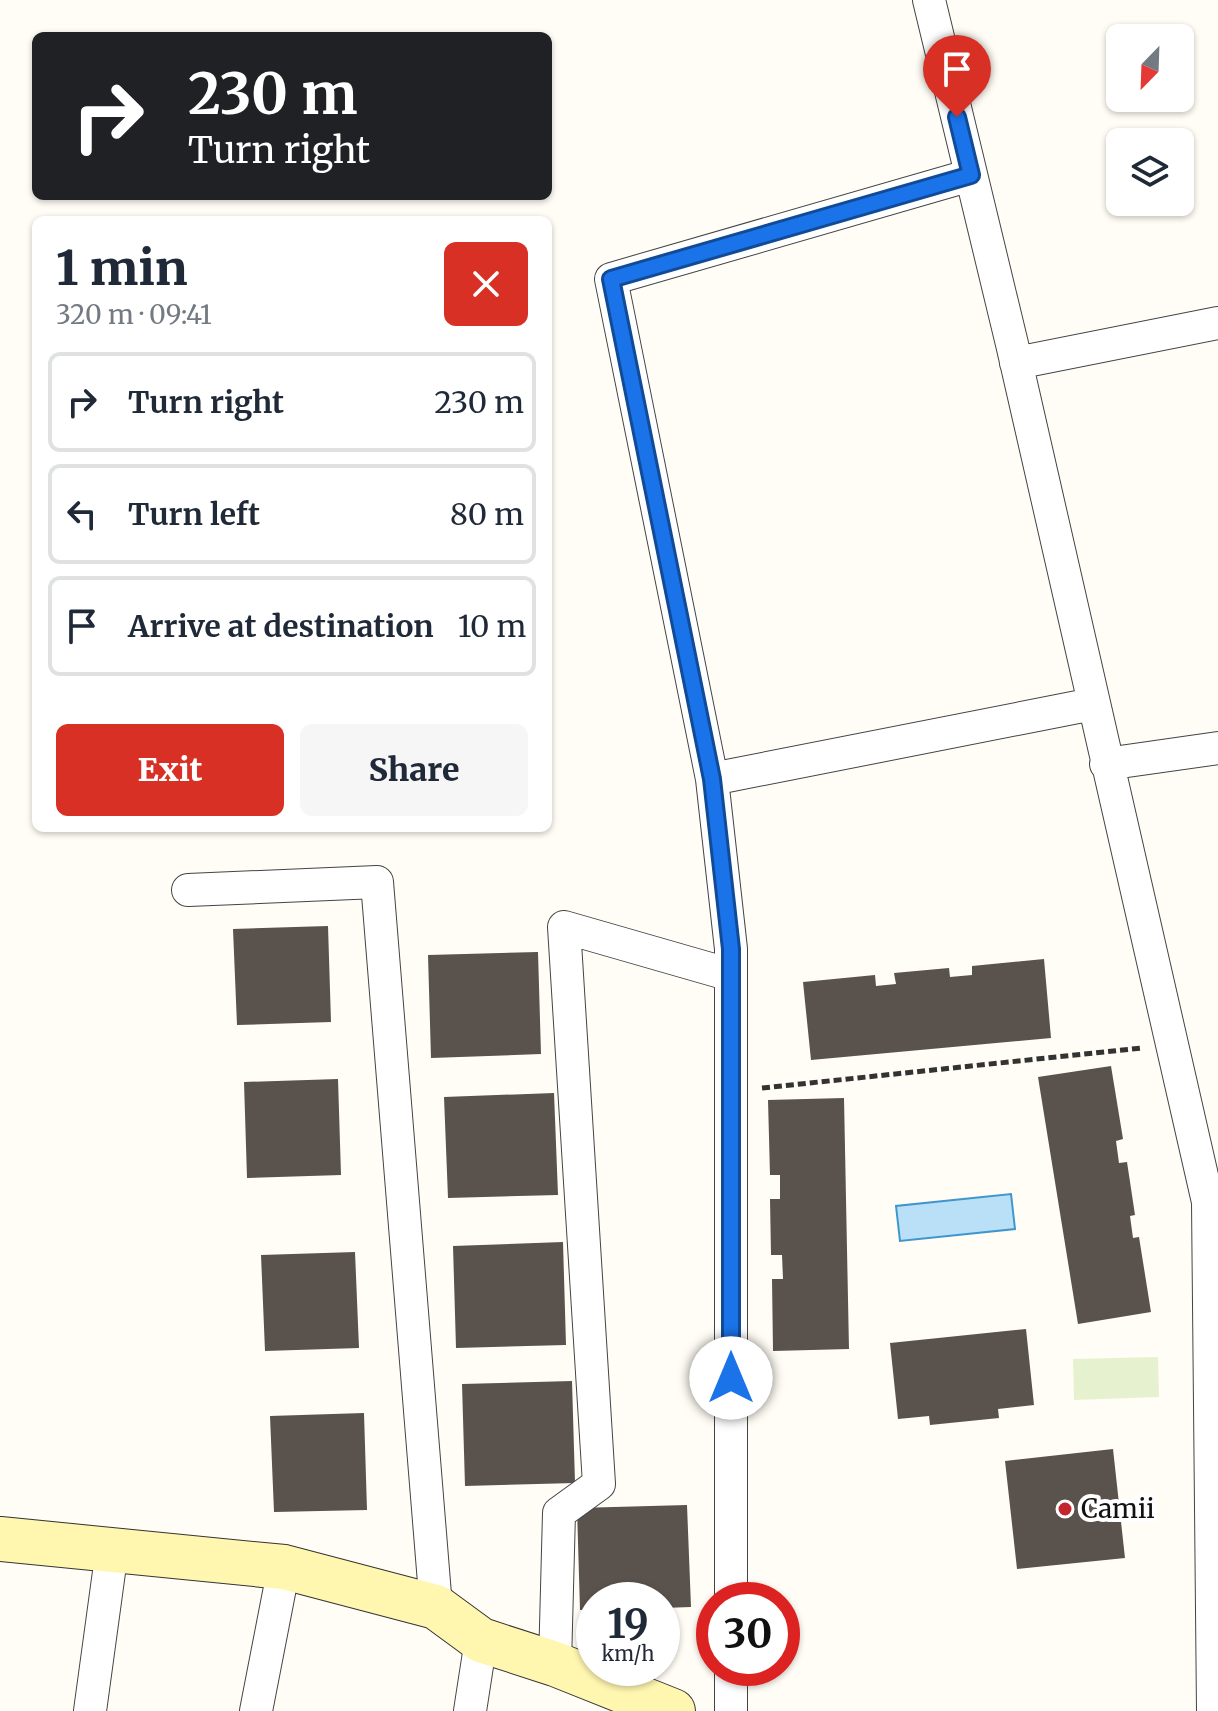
<!DOCTYPE html>
<html lang="en">
<head>
<meta charset="utf-8">
<style>
  :root { --surface:#fff; --page:#f6f6f7; --text:#1f2937; --muted:#747a83; --line:#e0e1e3; --accent:#d93025 }
  body { margin:0; font-family:Merriweather,serif; background:var(--page); color:var(--text); height:100vh; display:flex; flex-direction:column; font-size:30px; white-space:nowrap }
  * { box-sizing:border-box; margin:0 }
  p { font-size:26px; color:var(--muted) }
  .icon { flex:none; width:44px; height:44px; fill:none; stroke:currentColor; stroke-width:2; stroke-linecap:round; stroke-linejoin:round }
  .map { position:relative; flex:1; overflow:hidden }
  .side { position:absolute; left:32px; top:216px; width:520px; height:616px; display:flex; flex-direction:column; background:var(--surface); border-radius:12px; box-shadow:0 2px 6px #0004 }
  .side>* { flex:none }
  .hud { position:absolute; left:32px; top:32px; width:520px; height:168px; border-radius:12px; box-shadow:0 2px 6px #0004; background:#202124; color:#fff; overflow:hidden }
  .needle { width:52px; rotate:203deg }
  .buttons { position:absolute; left:1106px; top:24px; display:grid; gap:16px }
  .buttons a { display:grid; place-items:center; width:88px; height:88px; border-radius:12px; background:var(--surface); box-shadow:0 2px 6px #0004; font-size:40px }
  .speed { position:absolute; left:576px; top:1582px; display:flex; gap:16px; font-size:40px; font-weight:700; text-align:center }
  .speed>* { display:grid; place-content:center; width:104px; height:104px; border-radius:50%; background:var(--surface); box-shadow:0 2px 6px #0004; line-height:1 }
  .speed small { font-size:20px; font-weight:400 }
  .speed .limit { border:12px solid #d22; background:#fff; color:#111 }
  .pin { position:absolute; display:grid; place-items:center; width:68px; height:68px; color:#fff; margin:-82px -34px; border-radius:50% 50% 50% 0; rotate:-45deg; box-shadow:0 0 8px #0007 }
  .pin .icon { rotate:45deg }
  .me { position:absolute; width:88px; margin:-44px; rotate:0deg; stroke-linejoin:round; filter:drop-shadow(0 0 6px #0008) }
  .turn { display:flex; align-items:center; gap:28px; height:168px; padding:0 24px; font-size:36px }
  .turn .icon { width:104px; height:104px; stroke-width:2.5 }
  .turn b { display:block; font-size:56px; line-height:68px }
  .round { display:grid; place-items:center; flex:none; width:84px; height:84px; border-radius:12px; background:var(--page) }
  .head { display:flex; align-items:center; justify-content:space-between; height:136px; padding:0 24px }
  h1 { font-size:48px; font-weight:800; line-height:60px }
  .action { display:flex; gap:16px; margin-top:auto; padding:16px 24px }
  .action a { flex:1; height:92px; border-radius:12px; background:var(--accent); color:#fff; font-size:32px; font-weight:800; line-height:92px; text-align:center }
  .action a+a { background:var(--page); color:var(--text) }
  ul { padding:0; list-style:none }
  li { display:flex; align-items:center; gap:24px; height:100px; margin:0 16px 12px; padding:0 8px; border:4px solid var(--line); border-radius:12px }
  li div { flex:1 }
  li b { display:block; font-size:30px }
  li em { font-style:normal }
  .map>svg:first-child { display:block }
</style>
</head>
<body>
<div class="map">
<svg width="1218" height="1711" viewBox="0 0 1218 1711">
  <rect width="100%" height="100%" fill="#fffdf5"/>
  <!-- pitch -->
  <path fill="#e6f2cf" d="M1158,1357l1,40 -85,3 -1,-41z"/>
  <!-- water -->
  <path fill="#b9e0f7" stroke="#3f96cf" stroke-width="2" d="M1011,1194l4,35 -115,12 -4,-35z"/>
  <!-- building -->
  <path fill="#5a524d" d="M328,926l3,96 -94,3 -4,-96z
    M538,952l3,102 -110,4 -3,-103z
    M1044,959l7,79 -240,22 -8,-78 72,-7 1,11 20,-2 -2,-11 55,-5 1,9 22,-2v-9z
    M1111,1066l12,73 -7,2 3,22 8,-1 8,53 -5,1 3,22 6,-1 12,75 -73,12 -40,-247z
    M338,1079l3,96 -94,3 -3,-96z
    M554,1093l4,102 -110,3 -4,-101z
    M844,1098l5,251 -76,2 -1,-72h11l-1,-24h-11l-1,-56h10v-24h-10l-2,-75z
    M563,1242l3,103 -110,3 -3,-102z
    M355,1252l4,96 -94,3 -4,-96z
    M1026,1329l8,76 -36,4 1,9 -69,7 -1,-9 -31,3 -8,-76z
    M572,1381l3,102 -110,3 -3,-102z
    M364,1413l3,97 -93,2 -4,-96z
    M1113,1449l12,109 -108,11 -12,-108z
    M687,1505l4,102 -29,1v-8h-68v10h-14l-3,-102z"/>
  <g fill="none" stroke-linecap="round" stroke-linejoin="round">
    <!-- street casing -->
    <g stroke="#444" stroke-width="34">
      <path id="street" d="M929,0l83,344 196,858 5,509
        M1016,363l202,-40
        M1106,764l112,-16
        M712,779l381,-75
        M188,890l189,-8 59,725
        M731,1600v-651l-19,-170 -101,-500 360,-104
        M555,1664l4,-151 40,-29 -35,-557 167,48
        M731,1668v43
        M90,1711l22,-161
        M256,1711l28,-144
        M470,1711l11,-71"/>
    </g>
    <!-- secondary casing -->
    <g stroke="#333" stroke-width="46">
      <path id="secondary" d="M0,1539l284,28 152,40 45,33 74,24 118,47"/>
    </g>
    <!-- path -->
    <path stroke="#333" stroke-width="5" stroke-dasharray="8 4" stroke-linecap="butt" d="M762,1088l380,-40"/>
    <!-- street -->
    <use href="#street" stroke="#fff" stroke-width="32"/>
    <!-- secondary -->
    <use href="#secondary" stroke="#fff6b0" stroke-width="44"/>
  </g>
  <g fill="none" stroke-linecap="round" stroke-linejoin="round">
    <!-- route casing -->
    <g stroke="#114b97" stroke-width="20">
      <path id="route" d="M731,1378v-429l-19,-170 -101,-500 360,-104 -14,-58"/>
    </g>
    <!-- route -->
    <use href="#route" stroke="#1a73e8" stroke-width="14"/>
  </g>
  <!-- markers -->
  <circle fill="#c4262e" stroke="#fff" stroke-width="3" cx="1065" cy="1509" r="8"/>
  <g text-anchor="middle" stroke-width="8" stroke-linejoin="round" paint-order="stroke">
    <!-- poi labels -->
    <g font-size="26" fill="#111" stroke="#fff" text-anchor="start">
      <text x="1081" y="1518">Camii</text>
    </g>
  </g>
</svg>
<div class="buttons">
<a><svg class="needle" viewBox="-14 -14 28 28"><path d="M0-13l5 13h-10z" fill="#e53935"/><path d="M0 13l5-13h-10z" fill="#747a83"/></svg></a>
<a><svg class="icon" aria-label="layers" viewBox="0 0 24 24"><path d="M12 4l9 5-9 5-9-5zM3 14l9 5 9-5"/></svg></a>
</div>
<div class="speed"><div>19<small>km/h</small></div><div class="limit">30</div></div>
<div class="pin" style="left:957px;top:117px;background:#d93025"><svg class="icon" aria-label="arrive" viewBox="0 0 24 24"><path d="M6 21V4h12l-3 4 3 4H6"/></svg></div>
<svg class="me" style="left:731px;top:1378px" viewBox="-20 -20 40 40"><circle r="19" fill="#fff"/><path d="M0-13L10 11 0 6-10 11z" fill="#1a73e8"/></svg>
<div class="hud">
<div class="turn"><svg class="icon" aria-label="right" viewBox="0 0 24 24"><path d="M7 20v-9h11M14 6l5 5-5 5"/></svg><div><b>230 m</b>Turn right</div></div>
</div>
<section class="side">
<div class="head"><div><h1>1 min</h1><p>320 m · 09:41</p></div><a class="round" style="background:#d93025;color:#fff"><svg class="icon" aria-label="close" viewBox="0 0 24 24"><path d="M6 6l12 12M18 6L6 18"/></svg></a></div>
<ul>
<li><svg class="icon" aria-label="right" viewBox="0 0 24 24"><path d="M7 20v-9h11M14 6l5 5-5 5"/></svg><div><b>Turn right</b></div><em>230 m</em></li>
<li><svg class="icon" aria-label="left" viewBox="0 0 24 24"><path d="M17 20v-9H6M10 6l-5 5 5 5"/></svg><div><b>Turn left</b></div><em>80 m</em></li>
<li><svg class="icon" aria-label="arrive" viewBox="0 0 24 24"><path d="M6 21V4h12l-3 4 3 4H6"/></svg><div><b>Arrive at destination</b></div><em>10 m</em></li>
</ul>
<div class="action"><a>Exit</a><a>Share</a></div>
</section>
</div>
</body>
</html>
